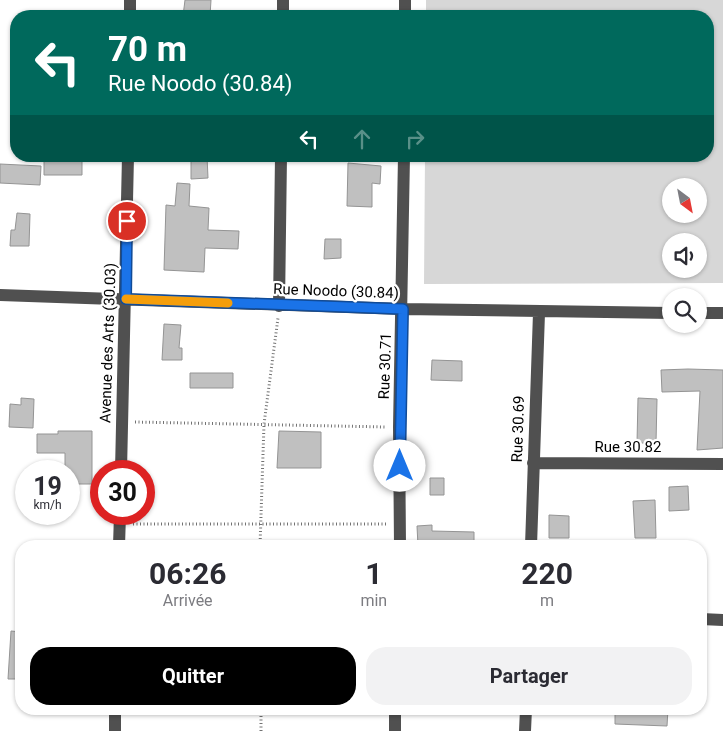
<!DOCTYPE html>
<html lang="fr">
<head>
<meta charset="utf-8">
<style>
  :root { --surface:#fff; --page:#f2f2f3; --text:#2b2b33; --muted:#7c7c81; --accent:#000 }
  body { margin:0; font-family:Roboto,sans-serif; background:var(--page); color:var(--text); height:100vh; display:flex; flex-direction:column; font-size:19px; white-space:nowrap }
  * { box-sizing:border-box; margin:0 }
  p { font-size:16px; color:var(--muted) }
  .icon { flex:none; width:28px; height:28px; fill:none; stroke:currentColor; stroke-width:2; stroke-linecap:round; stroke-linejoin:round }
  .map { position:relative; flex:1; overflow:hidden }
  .details { position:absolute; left:15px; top:540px; width:692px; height:175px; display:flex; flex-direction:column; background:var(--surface); border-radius:20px; box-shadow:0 1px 4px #0004 }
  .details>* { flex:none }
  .top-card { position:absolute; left:10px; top:10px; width:704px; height:152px; border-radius:20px; box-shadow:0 1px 4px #0004; background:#00695c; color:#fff; overflow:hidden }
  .needle { width:32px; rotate:148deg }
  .buttons { position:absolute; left:662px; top:178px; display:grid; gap:10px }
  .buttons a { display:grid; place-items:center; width:45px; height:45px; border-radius:50%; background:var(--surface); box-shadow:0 1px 4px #0004; font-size:25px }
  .speed { position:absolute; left:15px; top:460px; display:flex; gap:10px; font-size:25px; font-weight:700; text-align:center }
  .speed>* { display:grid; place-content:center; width:65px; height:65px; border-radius:50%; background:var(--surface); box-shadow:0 1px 4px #0004; line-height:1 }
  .speed small { font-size:12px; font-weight:400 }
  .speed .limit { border:8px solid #d22; background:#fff; color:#111 }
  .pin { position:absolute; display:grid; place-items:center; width:42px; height:42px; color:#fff; margin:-21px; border:2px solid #fff; border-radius:50%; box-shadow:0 1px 5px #0007 }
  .me { position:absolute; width:55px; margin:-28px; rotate:0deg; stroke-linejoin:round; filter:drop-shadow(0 0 4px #0008) }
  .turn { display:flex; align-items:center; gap:18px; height:105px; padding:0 15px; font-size:22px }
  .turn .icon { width:65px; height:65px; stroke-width:2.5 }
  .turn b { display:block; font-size:35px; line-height:42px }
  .lanes { display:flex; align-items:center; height:48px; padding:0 15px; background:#0003; justify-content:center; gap:25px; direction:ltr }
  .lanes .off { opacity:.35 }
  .eta { display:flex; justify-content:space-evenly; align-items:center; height:85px; text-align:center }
  .eta b { font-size:30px; font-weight:700; line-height:35px }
  .cta { display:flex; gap:10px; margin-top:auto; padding:10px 15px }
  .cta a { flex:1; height:58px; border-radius:20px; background:var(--accent); color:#fff; font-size:20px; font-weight:700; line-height:58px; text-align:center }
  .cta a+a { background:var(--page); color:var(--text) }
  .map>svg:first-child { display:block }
</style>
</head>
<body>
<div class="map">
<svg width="723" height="731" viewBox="0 0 723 731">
  <rect width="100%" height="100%" fill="#fff"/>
  <!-- green -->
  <path fill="#d7d7d7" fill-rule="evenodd" d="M426,0h297v283l-299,1 1,-128h283v-140h-282zM671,186h28v28h-28zM671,241h28v28h-28z"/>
  <!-- building -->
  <path fill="#c0c0c0" stroke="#949494" d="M185,0h26l-1,16h-27z
    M44,156h38v19h-38z
    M191,156h16l1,22 -17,1z
    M348,163l33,3 -1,18 -8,-1v24l-25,-1z
    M0,164l41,2 -1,19 -40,-2z
    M177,183l13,1 -1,22 20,2 -1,22 31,1 -1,18 -33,-1 -1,24 -40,-2 2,-65 9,1z
    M17,213l13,1 -1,32h-19l1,-16h4z
    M325,239h16v19l-17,1z
    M164,324l17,1 -2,23h3v12h-20z
    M432,360l30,1v20l-31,-1z
    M688,369l35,1v78l-26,2 3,-59 -38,1 -1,-22z
    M190,373h43v15h-43z
    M21,398l13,1 -1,29 -24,-1 1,-23 11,1z
    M638,398l19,1 -1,44h-19z
    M58,431h34v53h-23v-13h-4v-18h-28v-19h21z
    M279,431l42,1v36h-44z
    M430,478h14v17h-14z
    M688,486l1,24 -20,1v-24z
    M655,500l1,38h-21l-2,-37z
    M549,515l20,1v22h-20z
    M432,525v6l42,1v14h-56l-1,-20z
    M11,631l10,1v47h-13z
    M615,709h53l-1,17 -52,-2z"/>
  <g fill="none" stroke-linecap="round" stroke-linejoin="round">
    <!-- path -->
    <path stroke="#727272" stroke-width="3" stroke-dasharray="1 2.5" stroke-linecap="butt" d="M135,422l251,5
      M133,524h254
      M260,546l4,-122 14,-106
      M261,709v22"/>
    <!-- minor -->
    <path stroke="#505050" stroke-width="12" d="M130,16v-16
      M283,16v-16
      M405,16v-16
      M0,295l403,14 268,4
      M279,306l2,-150
      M699,313h24
      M533,463l190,1
      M121,471l7,-315
      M119,546l1,-32
      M400,546l-1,-119 5,-271
      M531,546l8,-233
      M701,619l22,1
      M115,731v-22
      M395,731v-22
      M525,731l1,-22"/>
  </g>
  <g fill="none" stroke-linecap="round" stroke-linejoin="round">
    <!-- route casing -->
    <g stroke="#114b97" stroke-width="12">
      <path id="route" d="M127,221l-1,78 277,10 -3,157"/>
    </g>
    <!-- route -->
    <use href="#route" stroke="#1a73e8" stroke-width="9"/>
    <!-- slow -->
    <path stroke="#f59e0b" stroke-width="9" d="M126,299l102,4"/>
  </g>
  <g text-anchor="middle" stroke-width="4.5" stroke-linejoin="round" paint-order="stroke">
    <!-- street labels -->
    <g font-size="15" fill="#000" stroke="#fff">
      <text transform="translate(336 291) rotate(2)" y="5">Rue Noodo (30.84)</text>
      <text transform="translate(108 343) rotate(-88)" y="5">Avenue des Arts (30.03)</text>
      <text transform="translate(385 366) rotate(-88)" y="5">Rue 30.71</text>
      <text transform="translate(518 429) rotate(-88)" y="5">Rue 30.69</text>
      <text x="628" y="452">Rue 30.82</text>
    </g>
  </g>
</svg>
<div class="buttons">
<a><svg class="needle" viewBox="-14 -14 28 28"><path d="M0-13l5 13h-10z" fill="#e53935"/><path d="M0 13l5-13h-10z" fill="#7c7c81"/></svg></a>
<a><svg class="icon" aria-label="sound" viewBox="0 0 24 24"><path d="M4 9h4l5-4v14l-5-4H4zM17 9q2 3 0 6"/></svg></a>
<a><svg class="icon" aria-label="search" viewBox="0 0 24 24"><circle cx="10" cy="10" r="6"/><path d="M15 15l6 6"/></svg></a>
</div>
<div class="speed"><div>19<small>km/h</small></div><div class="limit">30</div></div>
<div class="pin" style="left:127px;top:221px;background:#d93025"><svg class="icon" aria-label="arrive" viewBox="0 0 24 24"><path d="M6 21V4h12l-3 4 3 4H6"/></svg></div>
<svg class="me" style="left:400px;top:466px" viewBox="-20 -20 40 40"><circle r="19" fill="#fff"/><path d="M0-13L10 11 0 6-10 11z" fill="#1a73e8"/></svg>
<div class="top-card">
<div class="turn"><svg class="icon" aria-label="left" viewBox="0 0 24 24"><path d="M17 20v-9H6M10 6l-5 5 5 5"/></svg><div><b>70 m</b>Rue Noodo (30.84)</div></div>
<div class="lanes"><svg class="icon" aria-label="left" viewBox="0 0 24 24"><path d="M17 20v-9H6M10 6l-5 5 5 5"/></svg><svg class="icon off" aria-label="ahead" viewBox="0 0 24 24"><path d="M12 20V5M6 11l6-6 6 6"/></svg><svg class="icon off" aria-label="right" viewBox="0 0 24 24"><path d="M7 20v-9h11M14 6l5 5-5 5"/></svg></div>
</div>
<section class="details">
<div class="eta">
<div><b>06:26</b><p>Arrivée</p></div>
<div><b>1</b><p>min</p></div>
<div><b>220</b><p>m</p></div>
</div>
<div class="cta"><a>Quitter</a><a>Partager</a></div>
</section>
</div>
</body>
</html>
